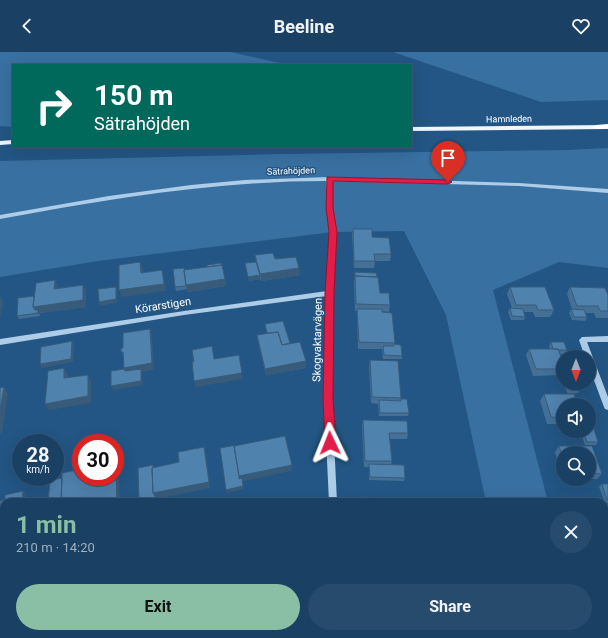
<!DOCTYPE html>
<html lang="en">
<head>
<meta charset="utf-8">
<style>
  :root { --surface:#1a4063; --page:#274b6c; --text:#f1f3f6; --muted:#9fafbe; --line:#385978; --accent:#8abfa5 }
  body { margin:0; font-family:Roboto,sans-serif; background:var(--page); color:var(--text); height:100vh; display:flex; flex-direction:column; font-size:15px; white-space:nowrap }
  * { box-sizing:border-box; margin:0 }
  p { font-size:13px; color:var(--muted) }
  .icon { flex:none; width:22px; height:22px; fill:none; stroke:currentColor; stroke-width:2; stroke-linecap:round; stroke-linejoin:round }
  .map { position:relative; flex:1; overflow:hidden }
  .details { position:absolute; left:0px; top:446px; width:608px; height:140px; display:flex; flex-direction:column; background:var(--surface); border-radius:12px 12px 0 0; box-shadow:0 4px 16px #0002,0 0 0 1px var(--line) }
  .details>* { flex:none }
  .banner { position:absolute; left:12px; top:12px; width:400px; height:84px; border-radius:0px; box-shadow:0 4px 16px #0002,0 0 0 1px var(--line); background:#00695c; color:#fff; overflow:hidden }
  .needle { width:26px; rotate:180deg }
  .fabs { position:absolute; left:556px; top:298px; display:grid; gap:8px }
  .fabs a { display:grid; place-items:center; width:40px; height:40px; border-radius:50%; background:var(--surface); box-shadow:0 4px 16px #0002,0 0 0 1px var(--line); font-size:20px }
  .speed { position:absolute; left:12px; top:382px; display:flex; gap:8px; font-size:20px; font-weight:700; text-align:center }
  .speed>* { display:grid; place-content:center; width:52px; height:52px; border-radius:50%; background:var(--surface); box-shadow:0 4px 16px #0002,0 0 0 1px var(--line); line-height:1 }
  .speed small { font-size:10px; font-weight:400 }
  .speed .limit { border:6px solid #d22; background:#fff; color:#111 }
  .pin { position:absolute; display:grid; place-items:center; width:34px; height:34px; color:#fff; margin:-41px -17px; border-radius:50% 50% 50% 0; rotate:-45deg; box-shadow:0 0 4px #0007 }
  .pin .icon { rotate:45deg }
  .me { position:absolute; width:44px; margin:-22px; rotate:358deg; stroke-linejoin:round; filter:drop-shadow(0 0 3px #0008) }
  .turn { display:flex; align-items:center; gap:14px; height:84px; padding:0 16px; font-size:18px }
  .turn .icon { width:52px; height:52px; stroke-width:2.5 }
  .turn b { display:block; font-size:28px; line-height:34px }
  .round { display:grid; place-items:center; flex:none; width:42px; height:42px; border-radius:21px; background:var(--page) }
  .head { display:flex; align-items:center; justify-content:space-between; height:68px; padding:0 16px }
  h1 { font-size:24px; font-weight:700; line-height:30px; color:var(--accent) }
  .action { display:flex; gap:8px; margin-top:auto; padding:8px 16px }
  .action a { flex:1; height:46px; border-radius:24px; background:var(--accent); color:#111; font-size:16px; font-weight:700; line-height:46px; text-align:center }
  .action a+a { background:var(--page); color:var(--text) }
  header { display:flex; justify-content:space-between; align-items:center; height:52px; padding:0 16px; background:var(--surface); font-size:18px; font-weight:700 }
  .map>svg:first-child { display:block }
</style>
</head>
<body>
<header><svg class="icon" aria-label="back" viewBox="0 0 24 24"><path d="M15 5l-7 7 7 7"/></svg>Beeline<svg class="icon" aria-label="heart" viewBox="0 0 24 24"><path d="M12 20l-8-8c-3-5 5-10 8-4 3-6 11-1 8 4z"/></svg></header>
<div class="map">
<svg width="608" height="586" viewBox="0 0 608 586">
  <rect width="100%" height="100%" fill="#235684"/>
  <!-- green -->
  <path fill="#3870a1" d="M0,0h230l59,13h-276v62l-13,-1z
    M393,0h215v48l-67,2z
    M608,96v120l-49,-6 -66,28 55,212h-62l-40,-187 -42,-84 -71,1 -235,29 -98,16v-116l282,-7 286,-4z
    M509,582h74l1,4h-75z"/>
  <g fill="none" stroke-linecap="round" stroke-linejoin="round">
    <!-- minor -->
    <path fill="#accce8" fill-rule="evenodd" d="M329,125l190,6 89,6v4l-89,-7 -187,-5 1,27 3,24 -3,61 -1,106 5,103h-8l-5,-103 3,-103 -143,19 -184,30v-6l184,-28 143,-20 3,-59 -3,-24 -1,-27c-110,0 -218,18 -326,38v-4l109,-19 82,-11 54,-5z
      M608,284v6h-21l21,55v13l-3,-1 -1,-2 -15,-40v-10h-4l-6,-17 3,-3z
      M0,522h4v10h-4z
      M323,582h10v4h-10z"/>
    <!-- major -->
    <path fill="#eff6fe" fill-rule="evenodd" d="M608,73v4l-197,2v-4z
      M13,88v4l-13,1v-4z"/>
    <!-- highway -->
    <path fill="#fff" fill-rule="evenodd" d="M608,72v4l-12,1 -4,-2 4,-2z"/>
  </g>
  <!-- wall -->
  <path fill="#457096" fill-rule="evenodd" d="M353,177l19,8 19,17 -1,7h-15l-1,7h-20l-2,-32z
    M255,203l20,4 25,16 -39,6 -1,-2 -11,2 -4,-18 11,-1z
    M185,218l40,9 1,7 -39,6v-3l-11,2 -1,-4z
    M355,220l25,21 10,12 -1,7 -7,-1 13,32 -1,1 8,12v3h-19l-1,-10h-24l-1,-33v-5h-2l-1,-28z
    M55,228l3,8 25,-3 3,7v15l-46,6v3l-21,3 -2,-3 17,-20z
    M510,235l44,23 -4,7h-15l-2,-5h-9l1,5 -1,3h-13l-3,-8 2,-4h2l-5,-14z
    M570,235l38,8v23h-12l-2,-5h-9l2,4 -2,4 -13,-1 -3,-7 2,-4h1l-5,-15z
    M265,272l25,19 16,25 -40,7 -8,-33 -1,-7 10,-2z
    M551,290l16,8 -2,4h-5l3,8v11l-1,2 -29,1 -7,-21 3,-6h21l-1,-3z
    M370,308l31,38v1l8,14 -1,3h-29l-1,-12 -7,-1 -2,-36z
    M563,331h14l3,7 -2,3 -10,1z
    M544,342l19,11v19h-16l-7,-23z
    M363,368l45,13 -1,6h-17l2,22 -1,4 14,13 -1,3 -35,-1v-13h-5l-2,-41z
    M581,379h8l9,11 -2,3h-11l-5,-13z
    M559,394h33l10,28 -5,5h-34l-8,-27zM563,401h26v26h-26z
    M602,432h6v19h-3l-6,-16z
    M604,454h4v36h-4z
    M604,527h4v40h-2l-2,-6z
    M256,582h12v2z
    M365,582h48v4h-37v-2z"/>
  <!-- shaded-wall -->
  <path fill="#385b7a" d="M140,210l3,7v11l-2,-7z
    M299,216l1,7 -39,6 -1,-7z
    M162,218l2,7 2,14 -44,6 -3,-7z
    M260,223v4l-11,2 -1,-4z
    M225,227l1,7 -39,6 -1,-7z
    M55,228l3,7 -1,9 -3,-7z
    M83,233l3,7v15l-46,6v3l-2,-3h-1v1l-4,-7z
    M116,235l1,3v13l-17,3 -1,-4z
    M0,244l3,5 -3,18z
    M150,277l2,7 2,34 -12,2 1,13 -30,5 -2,-4 15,-12 -2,-6z
    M72,289l2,4 -1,17 -31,6 -2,-4z
    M306,309v7l-40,7 -1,-6z
    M64,316l4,7 -1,10 -3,-7z
    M242,321l1,6 -47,8 -2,-6z
    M88,323l3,6v22l-42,7 -4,-6z
    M4,335l4,7 -6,39h-2v-22z
    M204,395l2,6 4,35 -54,11v3h-1l-2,-9v-28l1,3 2,25z
    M234,397l58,16v6l-52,11z
    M116,422l3,6 1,22h-7z
    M84,425h4v10l-4,-6z
    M243,434l1,3 -17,4 -1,-3z
    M23,439l3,3 -1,8h-3z
    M3,448l2,2h-1v37l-4,1v-10z
    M35,582h3v4h-11z"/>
  <!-- building -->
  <path fill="#5082ae" stroke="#385b7a" d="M353,177h19v8l17,1 2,16h-17l1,7h-21z
    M273,201l2,6 21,-2 3,11 -39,6 -5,-19z
    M140,210l1,11 21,-3 2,14 -45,6v-25z
    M256,210l4,13 -12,2 -3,-14z
    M221,211l1,2 -15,2v-2z
    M222,213l3,14 -39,6 -2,-15z
    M184,216l1,2h-1l2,16 -11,1 -2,-18z
    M355,220l21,1 1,4 -22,-1z
    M355,224l23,1 2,16h9l1,12 -34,-1z
    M55,228l-1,9 29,-4v15l-50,7 3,-24z
    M116,235v12l-17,3 -1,-13z
    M510,235h35l9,23h-16l-2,-5h-20z
    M570,235l35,1 3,7v16h-8l-2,-5h-21z
    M34,244l-1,11 2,3h3v3l-21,3 1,-18z
    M510,256l13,1 2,8 -13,-1z
    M357,257h25v3l10,1 3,30 -36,-1z
    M571,257l13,1 3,7h-13z
    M283,269l7,22 -8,2 -4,-13 -11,1 -2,-9z
    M150,277l2,34 -28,5 -1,-16h-2v-4h2v-15z
    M278,280l4,13 18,-3 6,19 -41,8 -8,-34z
    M72,289l-1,18 -31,5 1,-17z
    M551,290h13l3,8h-8l-1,-1h-5z
    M394,292l7,1 1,11 -18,-1 -1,-9h11z
    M212,294l2,13 25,-4 3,18 -48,8 -2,-19h2l-2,-12z
    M529,297h29l5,13v7h-27z
    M370,308l28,1 3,37 -29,-1z
    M64,316v10l24,-3v21l-43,8 3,-33z
    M124,317l1,2 16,-2v12l-30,5v-15z
    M567,331h10l3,7h-10z
    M4,335l-4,24v-23z
    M544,342h30l4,11h-15v13l-12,-1z
    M401,347h6l2,14h-29l-1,-13 22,1z
    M363,368l44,1 1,12h-19l3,28h-27z
    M589,377h5l4,13h-11l-4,-11h6z
    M285,384l7,29 -53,11 -5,-30z
    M236,393v1h-2l5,30v3l3,-1 1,8 -17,4 -6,-42z
    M559,394h33l10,28 -13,-1v-20h-26v6z
    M204,395l5,35 -56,11 -1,-25 27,-6 -1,-10z
    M369,412l35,1 1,13 -35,-1z
    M153,413v3h-1l1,25 2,3v6h-16l-1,-34z
    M81,417v8h3v4l18,-4h13v-3h1l1,27 -4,1h-52l1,-29z
    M62,426l-1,24h-13l2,-22z
    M602,432h6v16h-1z
    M23,439l-1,11h-17v-7z
    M364,445l26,1 1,4h-27z
    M3,448l-3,30v-29z
    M604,454h4v31h-4z
    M604,527h4v23l-4,-12z
    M15,582h20v2l-8,2h-12z
    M378,582h35v4h-36z"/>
  <!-- route -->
  <path fill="#e11d48" stroke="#92132f" d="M327,125l121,3 4,2 -4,2 -115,-3v27l4,24 -3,61 -1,106 3,44 -2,3h-7l-2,-3 -2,-44 2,-106 4,-61 -3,-24z"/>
  <g text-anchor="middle" stroke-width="3" stroke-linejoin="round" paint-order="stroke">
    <!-- far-street labels -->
    <g font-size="9" fill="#fff" stroke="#235684">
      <text transform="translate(509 67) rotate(-1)" y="3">Hamnleden</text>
      <text transform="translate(291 119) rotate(-2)" y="3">Sätrahöjden</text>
    </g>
    <!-- street labels -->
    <g font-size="11" fill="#fff" stroke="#235684">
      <text transform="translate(163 253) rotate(-9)" y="4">Körarstigen</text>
      <text transform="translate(317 288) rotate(-89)" y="4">Skogvaktarvägen</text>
    </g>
  </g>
</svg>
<div class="fabs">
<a><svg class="needle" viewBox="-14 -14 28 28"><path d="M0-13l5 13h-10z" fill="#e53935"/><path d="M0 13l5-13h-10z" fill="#9fafbe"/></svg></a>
<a><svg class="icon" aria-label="sound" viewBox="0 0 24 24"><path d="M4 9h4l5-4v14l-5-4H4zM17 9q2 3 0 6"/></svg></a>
<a><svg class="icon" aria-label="search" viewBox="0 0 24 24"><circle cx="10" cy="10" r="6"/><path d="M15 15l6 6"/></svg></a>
</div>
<div class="speed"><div>28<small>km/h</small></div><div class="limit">30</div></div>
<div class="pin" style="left:448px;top:130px;background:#d93025"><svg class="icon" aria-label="arrive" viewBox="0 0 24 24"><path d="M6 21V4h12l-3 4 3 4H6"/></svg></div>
<svg class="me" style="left:330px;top:391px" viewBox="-20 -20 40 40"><path d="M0-17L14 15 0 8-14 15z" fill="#e11d48" stroke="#fff" stroke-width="4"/></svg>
<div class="banner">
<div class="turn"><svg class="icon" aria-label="right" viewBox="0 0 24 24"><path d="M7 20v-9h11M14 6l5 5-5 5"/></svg><div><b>150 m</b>Sätrahöjden</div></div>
</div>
<section class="details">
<div class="head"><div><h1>1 min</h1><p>210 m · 14:20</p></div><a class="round"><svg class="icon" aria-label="close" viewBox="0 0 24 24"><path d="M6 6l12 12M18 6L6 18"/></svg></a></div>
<div class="action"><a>Exit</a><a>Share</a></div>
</section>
</div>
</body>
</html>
